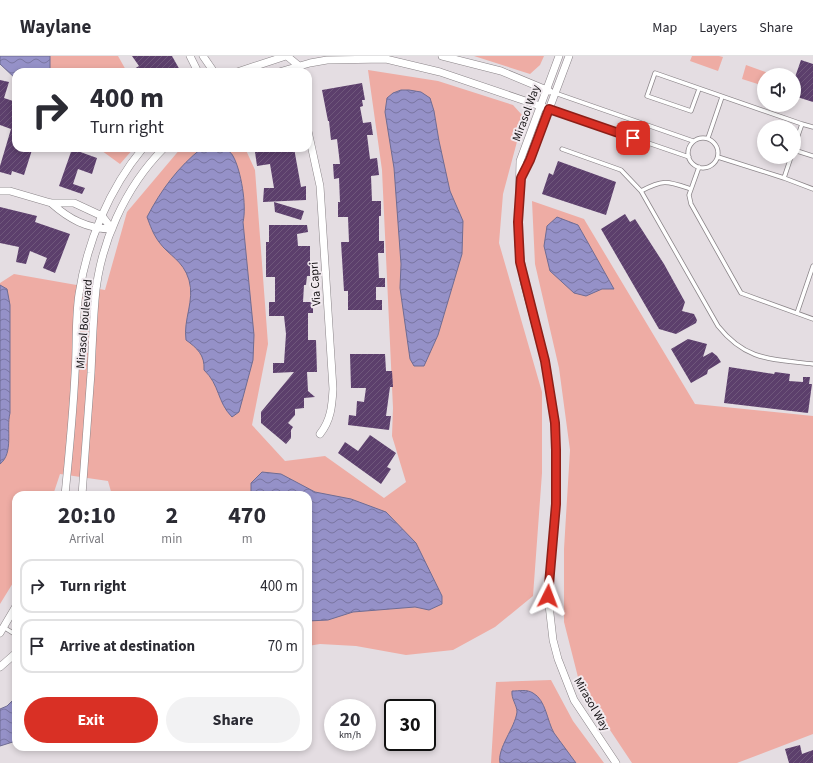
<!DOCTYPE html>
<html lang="en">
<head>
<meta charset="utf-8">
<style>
  :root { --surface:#fff; --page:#f2f2f3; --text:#2b2b33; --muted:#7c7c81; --line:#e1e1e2; --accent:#d93025 }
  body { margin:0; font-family:"Source Sans 3",sans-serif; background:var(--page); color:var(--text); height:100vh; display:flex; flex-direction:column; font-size:15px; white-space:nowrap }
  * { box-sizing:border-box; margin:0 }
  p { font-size:13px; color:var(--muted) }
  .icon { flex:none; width:22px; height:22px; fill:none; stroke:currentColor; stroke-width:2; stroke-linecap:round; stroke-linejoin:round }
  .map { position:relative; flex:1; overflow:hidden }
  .drawer { position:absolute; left:12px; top:435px; width:300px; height:260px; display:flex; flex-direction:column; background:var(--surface); border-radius:12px; box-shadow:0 2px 6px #0003 }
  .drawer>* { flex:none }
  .top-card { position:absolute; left:12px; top:12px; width:300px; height:84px; border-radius:12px; box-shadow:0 2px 6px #0003; background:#fff; color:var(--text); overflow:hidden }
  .controls { position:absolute; left:757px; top:12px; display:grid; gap:8px }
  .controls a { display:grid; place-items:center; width:44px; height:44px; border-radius:50%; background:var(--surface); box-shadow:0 2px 6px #0003; font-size:20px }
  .speed { position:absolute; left:324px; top:643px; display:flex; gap:8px; font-size:20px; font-weight:700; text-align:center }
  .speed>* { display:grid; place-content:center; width:52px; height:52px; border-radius:50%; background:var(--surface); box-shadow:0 2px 6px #0003; line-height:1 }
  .speed small { font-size:10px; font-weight:400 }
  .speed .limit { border:2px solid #111; border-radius:6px; background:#fff; color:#111 }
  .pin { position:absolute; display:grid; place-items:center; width:34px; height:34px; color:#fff; margin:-17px; border-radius:8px; box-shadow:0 2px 6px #0006 }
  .me { position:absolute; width:44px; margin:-22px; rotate:3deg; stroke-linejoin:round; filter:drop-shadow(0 0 3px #0008) }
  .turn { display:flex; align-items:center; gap:14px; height:84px; padding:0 12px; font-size:18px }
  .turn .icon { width:52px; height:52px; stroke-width:2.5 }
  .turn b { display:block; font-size:28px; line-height:34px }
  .eta { display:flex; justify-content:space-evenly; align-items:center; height:68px; text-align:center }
  .eta b { font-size:24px; font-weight:700; line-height:28px }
  .primary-button { display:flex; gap:8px; margin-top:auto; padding:8px 12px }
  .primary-button a { flex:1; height:46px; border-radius:24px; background:var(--accent); color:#fff; font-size:16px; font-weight:700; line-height:46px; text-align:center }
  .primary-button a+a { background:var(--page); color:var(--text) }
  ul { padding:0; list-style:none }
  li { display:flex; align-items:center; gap:12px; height:54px; margin:0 8px 6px; padding:0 4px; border:2px solid var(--line); border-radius:12px }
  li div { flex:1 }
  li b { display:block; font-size:15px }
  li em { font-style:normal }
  header { display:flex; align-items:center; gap:24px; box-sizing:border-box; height:56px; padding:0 20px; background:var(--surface); border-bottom:1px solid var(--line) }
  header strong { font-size:19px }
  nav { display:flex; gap:22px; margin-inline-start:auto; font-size:14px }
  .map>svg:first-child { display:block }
</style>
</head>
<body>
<header>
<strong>Waylane</strong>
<nav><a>Map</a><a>Layers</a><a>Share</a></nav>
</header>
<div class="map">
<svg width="813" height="707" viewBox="0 0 813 707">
  <defs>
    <pattern id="water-waves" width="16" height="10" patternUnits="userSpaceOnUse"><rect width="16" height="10" fill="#9591c8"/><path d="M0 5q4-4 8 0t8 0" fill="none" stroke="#7975a1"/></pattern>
    <pattern id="building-hatch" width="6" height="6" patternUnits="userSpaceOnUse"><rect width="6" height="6" fill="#5c3f6c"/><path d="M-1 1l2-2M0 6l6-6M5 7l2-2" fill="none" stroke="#6f577b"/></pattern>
  </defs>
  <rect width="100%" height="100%" fill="#e4dde2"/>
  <!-- green -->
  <path fill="#eeaca4" d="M11,0h107l9,16h-106z
    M474,0h70l-4,9 -10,9z
    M692,0h27l4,1 -5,14 -28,-10z
    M746,9l28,10h-10v11l-22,-7z
    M368,14l70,11 75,24 9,10v8l-19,71 -4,49 43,149v81l-9,123 -38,31 -42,23 -47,5 -50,-9 -36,-2 -12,2v-151h-196l-4,-14 -48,-7 -7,21h-37v83l-16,26v-321l14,-9 91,16 22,-78 54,-64h64l10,22 13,174 -16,81 33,36 40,-5 59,42 22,-16 -14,-46 1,-28 -11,-238z
    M98,92h36l-14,16z
    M532,145l52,18 111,185 118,12v318l-76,29h-105l-52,-78 -16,-63v-73l6,-99 -11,-82 -24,-104z
    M551,624l22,41 31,42h-113l5,-81z"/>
  <!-- water -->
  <path fill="url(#water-waves)" stroke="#6f6c93" d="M0,0h50v16h-34v7l-16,-15z
    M401,34h8l12,2 9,6 4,13 5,30 11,50 13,30 -1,33 -24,81 -14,31h-10l-4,-7 -10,-71 1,-24 -7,-96 -9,-56 2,-14 6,-5z
    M202,92h22c3,2 8,5 9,8 8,14 14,50 10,66l11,113 -1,25 -14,52 -7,5c-15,-15 -12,-32 -28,-47 1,-15 -7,-22 -18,-30 -3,-21 9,-39 3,-60 -6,-20 -20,-24 -30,-38 -6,-8 -9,-17 -12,-25 14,-27 31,-50 55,-69z
    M557,161l21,8 36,64h-12l-16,7 -12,-3 -24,-22 -6,-25 3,-20z
    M0,229l7,4 3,16v108c-4,16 4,40 -10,51z
    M262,416l19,2 34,18 36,7 35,13 30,31 26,53v8l-13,6 -14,-3 -62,5 -25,8 -20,1v-126h-57v-12z
    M512,635c7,0 15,-2 21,2 13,7 14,28 21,40 7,10 15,20 22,30h-76c-3,-15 15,-35 17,-51 0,-7 -6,-13 -5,-21z
    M16,641v44l-16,5v-37l7,-3z"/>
  <!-- building -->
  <path fill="url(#building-hatch)" d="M132,0h40l9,16h-52l10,-6z
    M801,4l12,4v38l-19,-6v-16z
    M0,24l9,2 -5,16 12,4v46l16,2 -8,25 -12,-4 -1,4 -11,-3v-6l11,-37 -11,-4z
    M362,27l3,17h-3l1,6 -3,1 3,16 8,-1 2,13h-6l3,24 7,-1 2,17 -8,1 1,25h9v15h-2v25h5v12h-6l1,25h6v9h-9v13h6v10h-34v-19h-4l-3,-49h8l-1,-25h-10v-15h2l-1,-24 -5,1 -1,-15h7l-3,-25 -6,1 -2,-19h-1l-6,-31z
    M275,92h19l7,39 5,-1v14l-43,2 1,-14h10l-4,-24 -13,2 -2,-14z
    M72,93l25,9 -5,16 -14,-5 -5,15 12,4 -3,6 -23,-8z
    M558,105l58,21 -10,33 -64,-21 7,-21 4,2z
    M274,146l30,9 -3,9 -26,-8z
    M0,151l37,9 -2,6 35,12 -15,39 -12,-5 4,-10 -17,-7 -4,13 -10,-2 3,-15 -19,-4z
    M625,158l5,8 5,-3 29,45 21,38 -3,9 12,3 3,6 -1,3 -20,11 -17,-5 -58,-100z
    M269,169h38l1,7 -11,2 1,12h12v30h-3l-1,9h-2l-1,17h10v11h-5v27h8l1,32h-10l1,19 7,6 -11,1v10l-9,1v6l-7,8 5,4 -2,3v8l-5,6 -25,-21v-11l33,-40 -21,1v-10h11l2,-29 -2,-18h-15v-14h6v-25h-9v-35h3z
    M688,283l19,5 -4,13 9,-5 5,4 4,6 -13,8 -1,4 -16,9 -20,-34z
    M350,298h35l1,17h6l1,16h-3l-4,29h5l-2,14 -41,-5 1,-10 7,1 1,-15 7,1 2,-14h-15z
    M729,311l45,7 1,-2 15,2 -1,7 14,1v-5h7l-1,7h3l-4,29 -84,-10z
    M370,379l26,18 -9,14 4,2 -10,15 -43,-31 7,-11 13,9z
    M800,689l2,9 11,-4v13h-24l-4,-14z"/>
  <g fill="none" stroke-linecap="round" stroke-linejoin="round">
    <!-- service casing -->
    <g stroke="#8a8488" stroke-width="5">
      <path id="service" d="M699,33l-8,22 -44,-15 8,-23 147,51
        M555,37l138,48
        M549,53l140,48
        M688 97a15 15 0 1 1 30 0a15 15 0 1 1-30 0Z
        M708,82l14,-41
        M794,91l8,-23 11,3
        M562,93l59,21 20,21c23,-12 26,-10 50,-2
        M794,94l19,6
        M718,101l66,21
        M791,101l-7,21 29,11
        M699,111l-10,28 2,9 50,89 72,26
        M641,135l77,135c28,35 53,33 95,38
        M797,257l16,-47
        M5,572l11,7"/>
    </g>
    <!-- minor casing -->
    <g stroke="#8a8488" stroke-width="8">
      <path id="minor" d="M190,0l8,16
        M203,0l11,16
        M287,0l12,10 2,6
        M442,0l59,15 48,20
        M559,0l-39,105 -2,81 6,40 21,79 10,62 1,27v54l-8,92 5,44 5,19 16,41 42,63
        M237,16l49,-16
        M279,16l31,-9 17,-3 59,-1 54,13 109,37
        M308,75l12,55 13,203c-1,17 -2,31 -13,45
        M522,120l8,-16 39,-104
        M0,135h10l41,12h23l28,13 10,13
        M51,147c18,16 36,26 61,26
        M65,439c4,-40 8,-81 10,-121 2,-27 0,-54 4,-80 8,-52 30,-105 64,-146
        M82,439c3,-41 6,-81 9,-122 1,-24 2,-48 4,-73 4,-55 30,-113 69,-152
        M0,577l16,-27
        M0,611l16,-14"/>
    </g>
    <!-- service -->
    <use href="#service" stroke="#fff" stroke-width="3.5"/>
    <!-- minor -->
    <use href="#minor" stroke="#fff" stroke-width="7"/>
  </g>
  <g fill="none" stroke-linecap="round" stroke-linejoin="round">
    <!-- route casing -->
    <g stroke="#8d1f18" stroke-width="10">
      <path id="route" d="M548,540l8,-92v-54l-1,-27 -10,-62 -25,-99 -2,-40 3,-44 9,-18 19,-51 84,29"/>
    </g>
    <!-- route -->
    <use href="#route" stroke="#d93025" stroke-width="7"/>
  </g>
  <g text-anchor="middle" stroke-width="4" stroke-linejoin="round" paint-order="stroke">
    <!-- street labels -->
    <g font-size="12" fill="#171416" stroke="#f1eaef">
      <text transform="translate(526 57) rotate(-70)" y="4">Mirasol Way</text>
      <text transform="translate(315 228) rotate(-94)" y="4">Via Capri</text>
      <text transform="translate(84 268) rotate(-85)" y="4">Mirasol Boulevard</text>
      <text transform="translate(592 648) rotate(60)" y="4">Mirasol Way</text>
    </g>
  </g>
</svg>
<div class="controls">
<a><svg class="icon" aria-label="sound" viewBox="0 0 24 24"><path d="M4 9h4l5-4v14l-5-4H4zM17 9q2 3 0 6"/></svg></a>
<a><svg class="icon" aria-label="search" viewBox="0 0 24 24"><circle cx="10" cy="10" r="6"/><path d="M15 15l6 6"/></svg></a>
</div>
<div class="speed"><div>20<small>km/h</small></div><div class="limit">30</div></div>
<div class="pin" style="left:633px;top:82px;background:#d93025"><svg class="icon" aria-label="arrive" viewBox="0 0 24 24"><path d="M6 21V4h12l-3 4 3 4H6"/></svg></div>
<svg class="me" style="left:548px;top:540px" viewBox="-20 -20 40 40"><path d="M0-17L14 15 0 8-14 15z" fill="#d93025" stroke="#fff" stroke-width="4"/></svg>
<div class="top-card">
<div class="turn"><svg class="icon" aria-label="right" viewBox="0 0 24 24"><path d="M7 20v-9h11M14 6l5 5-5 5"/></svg><div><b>400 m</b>Turn right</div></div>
</div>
<section class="drawer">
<div class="eta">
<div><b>20:10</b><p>Arrival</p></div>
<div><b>2</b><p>min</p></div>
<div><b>470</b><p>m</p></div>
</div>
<ul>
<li><svg class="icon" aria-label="right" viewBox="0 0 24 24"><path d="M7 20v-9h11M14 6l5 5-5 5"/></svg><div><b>Turn right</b></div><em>400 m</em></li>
<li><svg class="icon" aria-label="arrive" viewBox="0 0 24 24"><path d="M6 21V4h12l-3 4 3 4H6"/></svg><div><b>Arrive at destination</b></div><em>70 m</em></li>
</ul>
<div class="primary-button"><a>Exit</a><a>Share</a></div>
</section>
</div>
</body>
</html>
